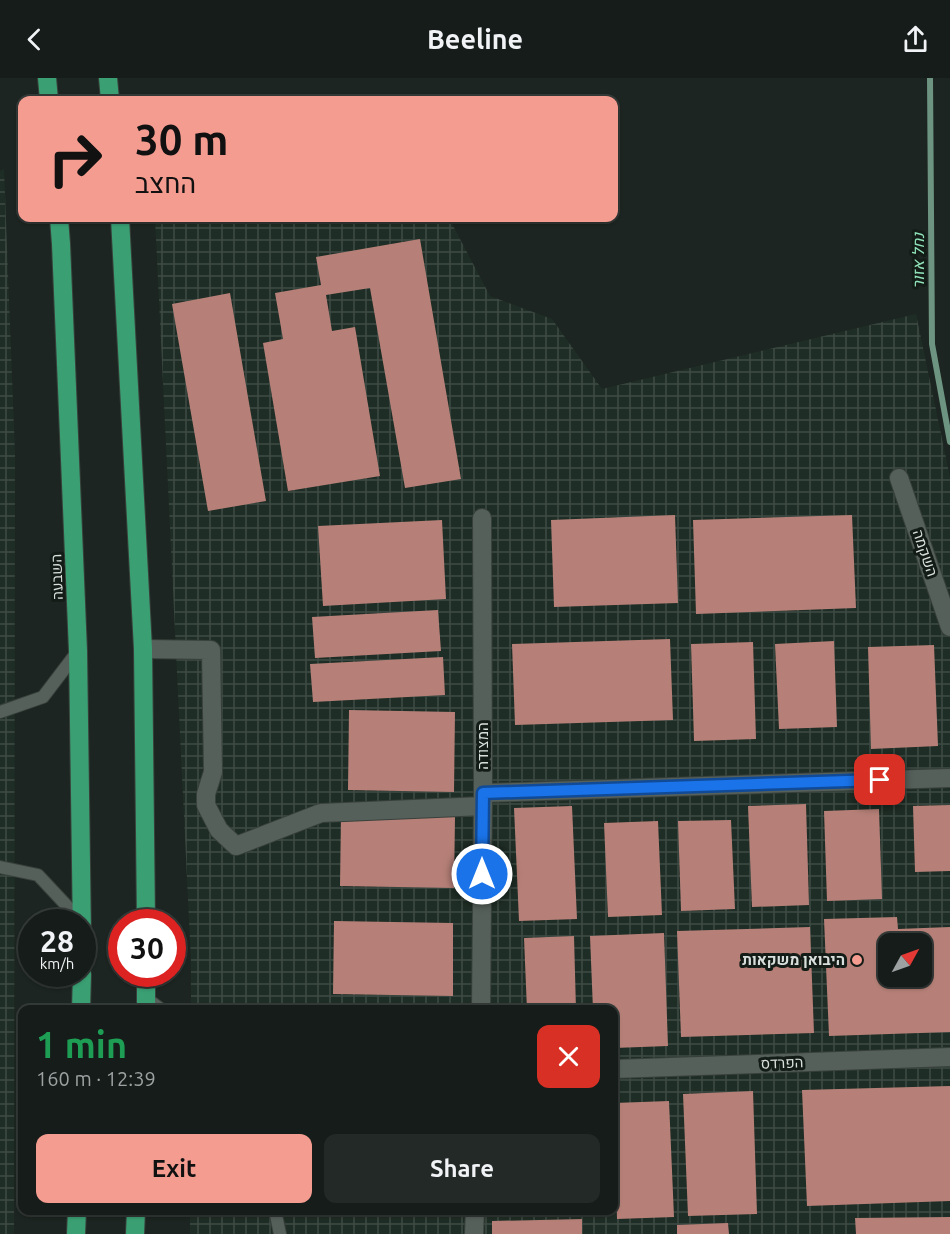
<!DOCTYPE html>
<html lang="en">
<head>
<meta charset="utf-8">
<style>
  :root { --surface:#151c19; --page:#222926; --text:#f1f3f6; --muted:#9da1a2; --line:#343a38; --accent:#f59c90 }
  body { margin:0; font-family:Ubuntu,Heebo,sans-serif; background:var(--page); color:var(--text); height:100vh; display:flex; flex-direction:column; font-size:22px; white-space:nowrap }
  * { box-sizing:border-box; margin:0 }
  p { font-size:20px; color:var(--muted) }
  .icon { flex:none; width:33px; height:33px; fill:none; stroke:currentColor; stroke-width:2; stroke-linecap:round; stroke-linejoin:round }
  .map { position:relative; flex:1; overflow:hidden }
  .details { position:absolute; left:18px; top:927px; width:600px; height:210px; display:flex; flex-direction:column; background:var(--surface); border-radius:12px; box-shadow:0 2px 4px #0004,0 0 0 2px var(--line) }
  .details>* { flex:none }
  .banner { position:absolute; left:18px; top:18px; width:600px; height:126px; border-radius:12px; box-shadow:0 2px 4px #0004,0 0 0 2px var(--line); background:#f59c90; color:#111; overflow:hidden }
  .needle { width:39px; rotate:50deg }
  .controls { position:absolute; left:878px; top:855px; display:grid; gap:12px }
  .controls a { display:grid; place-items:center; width:54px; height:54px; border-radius:12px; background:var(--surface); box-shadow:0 2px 4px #0004,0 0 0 2px var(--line); font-size:30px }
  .speed { position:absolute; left:18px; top:831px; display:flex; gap:12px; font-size:30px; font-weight:700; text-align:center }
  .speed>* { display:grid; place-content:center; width:78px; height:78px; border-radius:50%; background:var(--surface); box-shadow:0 2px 4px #0004,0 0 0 2px var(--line); line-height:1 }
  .speed small { font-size:15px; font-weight:400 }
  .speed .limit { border:9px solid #d22; background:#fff; color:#111 }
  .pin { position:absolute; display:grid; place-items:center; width:51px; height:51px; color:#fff; margin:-26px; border-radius:12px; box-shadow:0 3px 9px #0006 }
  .me { position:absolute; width:66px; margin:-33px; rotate:0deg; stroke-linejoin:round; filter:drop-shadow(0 0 4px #0008) }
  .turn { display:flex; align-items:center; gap:21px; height:126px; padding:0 18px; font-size:27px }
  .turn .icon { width:78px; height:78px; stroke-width:2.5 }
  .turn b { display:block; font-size:42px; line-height:51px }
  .round { display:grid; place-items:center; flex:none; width:63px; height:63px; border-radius:12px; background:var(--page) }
  .head { display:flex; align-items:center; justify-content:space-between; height:102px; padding:0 18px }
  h1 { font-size:36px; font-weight:700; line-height:45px; color:#1e9e55 }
  .primary-button { display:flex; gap:12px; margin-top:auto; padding:12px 18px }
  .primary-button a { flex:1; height:69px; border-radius:12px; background:var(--accent); color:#111; font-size:24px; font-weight:700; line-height:69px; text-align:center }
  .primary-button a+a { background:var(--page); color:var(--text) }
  header { display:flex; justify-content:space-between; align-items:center; height:78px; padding:0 18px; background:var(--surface); font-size:27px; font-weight:700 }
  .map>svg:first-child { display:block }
</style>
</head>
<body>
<header><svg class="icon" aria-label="back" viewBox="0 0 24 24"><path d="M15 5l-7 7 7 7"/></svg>Beeline<svg class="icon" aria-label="share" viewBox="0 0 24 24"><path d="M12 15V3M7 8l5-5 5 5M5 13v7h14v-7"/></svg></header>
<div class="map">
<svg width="950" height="1156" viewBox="0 0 950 1156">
  <defs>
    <pattern id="industrial-grid" width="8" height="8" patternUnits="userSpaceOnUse" patternTransform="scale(1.5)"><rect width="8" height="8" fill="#1e2d25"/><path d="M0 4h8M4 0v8" fill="none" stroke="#3e4b44"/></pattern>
  </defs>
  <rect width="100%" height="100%" fill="#1c2521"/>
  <!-- industrial -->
  <path fill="url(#industrial-grid)" fill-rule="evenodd" d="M4,91l11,285 -1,780h-14v-1063z
    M155,140h294l41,78 62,23 50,70 314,-75 34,163v757h-760v-23l424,-1v-200l-423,-1v-48zM888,866h33v32h-33z"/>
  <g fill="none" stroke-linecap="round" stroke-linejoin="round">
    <!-- stream -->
    <path stroke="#6d9381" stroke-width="6" d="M930,0l2,266 18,98"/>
  </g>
  <!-- building -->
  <path fill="#b68078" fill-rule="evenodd" d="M420,161l41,240 -56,9 -35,-200 -44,7 6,36 23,-4 25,149 -92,15 -25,-148 20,-4 -8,-46 46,-8 -5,-28z
    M230,215l36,208 -58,10 -36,-207z
    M675,437l3,88 -124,4 -3,-87z
    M852,437l4,93 -160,6 -3,-94z
    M442,442l4,79 -123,7 -5,-80z
    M438,532l3,41 -126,7 -3,-41z
    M670,561l3,81 -158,5 -3,-81z
    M834,563l3,86 -58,2 -4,-85z
    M753,564l3,97 -62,2 -3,-97z
    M934,567l4,101 -67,3 -3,-102z
    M443,579l2,38 -132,7 -3,-38z
    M349,632l106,2 -1,80 -106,-2z
    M806,726l3,101 -57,2 -4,-101z
    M950,727v66l-35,1 -2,-66z
    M572,728l5,113 -58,2 -5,-113z
    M879,731l3,90 -55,2 -3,-90z
    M341,736l114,2 -1,72 -114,-2z
    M731,742l4,89 -54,2 -3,-90z
    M658,743l4,94 -54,2 -4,-94z
    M897,839l1,12 52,-2v105l-121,4 -5,-117zM888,866h33v32h-33z
    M334,843l119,2v73l-120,-2z
    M810,849l4,106 -133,4 -4,-106z
    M664,855l4,113 -54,2v-38h-21l-3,-74z
    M574,858l2,74h-49l-3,-72z
    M950,1008v115l-143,5 -5,-116z
    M753,1013l4,123 -69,2 -5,-122z
    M669,1023l5,116 -57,2 -3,-116z
    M950,1139v17h-94l-1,-16z
    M582,1141v15h-90v-13z
    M728,1145l1,11h-52v-9z"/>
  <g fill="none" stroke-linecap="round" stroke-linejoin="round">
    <!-- lane casing -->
    <g stroke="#39413c" stroke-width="14">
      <path id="lane" d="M0,634l43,-15 35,-46
        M0,789l38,8 44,47
        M146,920l16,12
        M275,1132l5,24"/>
    </g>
    <!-- street casing -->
    <g stroke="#39413c" stroke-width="20">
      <path id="street" d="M899,400l51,149
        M143,571l68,1 2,122 -7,22v11l13,25 17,16 85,-33 162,-7
        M483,715l467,-15
        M481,932l2,-217 -1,-275
        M614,991l336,-12
        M474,1156l1,-24"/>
    </g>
    <!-- highway casing -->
    <g stroke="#39413c" stroke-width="20">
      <path id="highway" d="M47,0l2,22
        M108,0l2,22
        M59,140l2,26 17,407 4,284
        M120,140l23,431 3,273
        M81,932l1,-36
        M146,932v-36
        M76,1156l1,-24
        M135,1156l1,-24"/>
    </g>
    <!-- lane -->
    <use href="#lane" stroke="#56605b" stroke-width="12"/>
    <!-- street -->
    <use href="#street" stroke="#56605b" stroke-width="18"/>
    <!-- highway -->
    <use href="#highway" stroke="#3aa074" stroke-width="18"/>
  </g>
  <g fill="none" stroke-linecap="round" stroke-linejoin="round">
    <!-- route casing -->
    <g stroke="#114b97" stroke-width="15">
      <path id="route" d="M482,796l1,-81 397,-13"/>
    </g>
    <!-- route -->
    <use href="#route" stroke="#1a73e8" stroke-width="10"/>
  </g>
  <!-- markers -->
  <circle fill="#f59c90" stroke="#131c17" stroke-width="2" cx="857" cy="882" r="6"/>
  <g text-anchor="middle" stroke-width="6" stroke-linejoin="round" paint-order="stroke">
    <!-- street labels -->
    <g font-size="15" fill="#d9dfdc" stroke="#131c17">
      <text transform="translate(925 475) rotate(71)" y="5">השקמה</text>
      <text transform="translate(57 499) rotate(-92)" y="5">השבעה</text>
      <text transform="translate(483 668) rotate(-90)" y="5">המצודה</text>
      <text transform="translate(782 985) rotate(-2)" y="5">הפרדס</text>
    </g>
    <!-- poi labels -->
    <g font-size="15" font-weight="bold" fill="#d9dfdc" stroke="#131c17" text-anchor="end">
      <text x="845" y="887">היבואן משקאות</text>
    </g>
    <!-- water labels -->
    <g font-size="16" font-style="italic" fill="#90e2b9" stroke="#131c17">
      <text transform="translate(918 183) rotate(-90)" y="6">נחל אזור</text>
    </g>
  </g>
</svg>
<div class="controls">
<a><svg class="needle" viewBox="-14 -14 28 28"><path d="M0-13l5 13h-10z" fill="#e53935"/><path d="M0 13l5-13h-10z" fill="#9da1a2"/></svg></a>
</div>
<div class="speed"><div>28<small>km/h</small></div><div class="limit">30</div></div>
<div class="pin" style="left:880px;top:702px;background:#d93025"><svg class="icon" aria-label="arrive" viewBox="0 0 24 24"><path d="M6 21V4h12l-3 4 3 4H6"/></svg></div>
<svg class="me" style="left:482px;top:796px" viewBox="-20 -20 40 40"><circle r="17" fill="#1a73e8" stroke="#fff" stroke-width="3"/><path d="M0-11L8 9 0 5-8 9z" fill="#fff"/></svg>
<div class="banner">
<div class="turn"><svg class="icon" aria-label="right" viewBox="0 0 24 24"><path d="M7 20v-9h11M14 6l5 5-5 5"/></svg><div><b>30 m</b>החצב</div></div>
</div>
<section class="details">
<div class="head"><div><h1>1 min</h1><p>160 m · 12:39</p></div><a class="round" style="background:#d93025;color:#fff"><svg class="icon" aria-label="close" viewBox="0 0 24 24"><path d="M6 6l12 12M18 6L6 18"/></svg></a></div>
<div class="primary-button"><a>Exit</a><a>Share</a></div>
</section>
</div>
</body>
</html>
